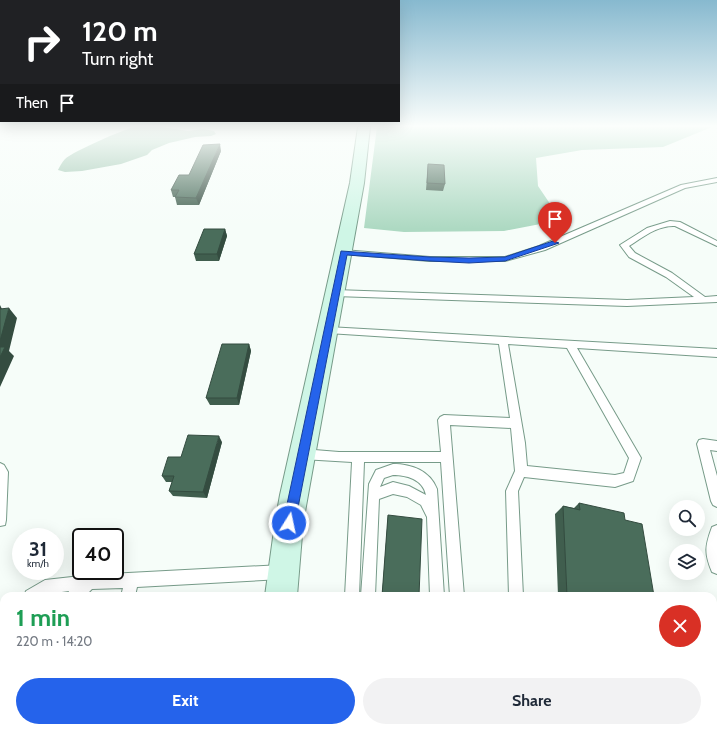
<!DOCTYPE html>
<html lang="en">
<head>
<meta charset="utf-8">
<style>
  :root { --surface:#fff; --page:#f2f2f3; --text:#1f2937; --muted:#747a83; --accent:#2563eb }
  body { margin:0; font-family:Cabin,sans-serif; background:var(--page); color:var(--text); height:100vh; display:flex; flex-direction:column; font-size:15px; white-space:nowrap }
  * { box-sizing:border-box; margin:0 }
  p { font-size:13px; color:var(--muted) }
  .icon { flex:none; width:22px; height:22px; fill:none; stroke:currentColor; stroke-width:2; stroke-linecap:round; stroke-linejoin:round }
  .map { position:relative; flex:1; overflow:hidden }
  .sheet { position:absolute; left:0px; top:592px; width:717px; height:140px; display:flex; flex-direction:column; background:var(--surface); border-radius:12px 12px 0 0; box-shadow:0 4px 16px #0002 }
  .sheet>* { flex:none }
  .hud { position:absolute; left:0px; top:0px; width:400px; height:122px; box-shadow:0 4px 16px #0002; background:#202124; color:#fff; overflow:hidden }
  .buttons { position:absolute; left:669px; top:500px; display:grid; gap:8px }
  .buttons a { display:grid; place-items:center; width:36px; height:36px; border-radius:50%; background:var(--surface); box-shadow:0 4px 16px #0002; font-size:20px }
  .speed { position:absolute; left:12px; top:528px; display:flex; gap:8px; font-size:20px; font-weight:700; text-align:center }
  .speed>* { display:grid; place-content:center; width:52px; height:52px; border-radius:50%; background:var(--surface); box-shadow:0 4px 16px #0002; line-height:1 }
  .speed small { font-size:10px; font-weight:400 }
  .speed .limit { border:2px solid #111; border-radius:6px; background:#fff; color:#111 }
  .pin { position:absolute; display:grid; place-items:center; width:34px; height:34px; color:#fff; margin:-41px -17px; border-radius:50% 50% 50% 0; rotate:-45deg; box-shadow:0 0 4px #0007 }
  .pin .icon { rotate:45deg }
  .me { position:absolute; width:44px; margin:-22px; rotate:10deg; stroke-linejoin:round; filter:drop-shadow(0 0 3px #0008) }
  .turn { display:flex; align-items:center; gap:14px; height:84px; padding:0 16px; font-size:18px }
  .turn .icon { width:52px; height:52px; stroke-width:2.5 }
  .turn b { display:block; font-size:28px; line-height:34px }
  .then { display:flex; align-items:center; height:38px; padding:0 16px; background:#0003; gap:8px; font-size:15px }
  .round { display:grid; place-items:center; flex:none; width:42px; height:42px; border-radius:21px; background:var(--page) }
  .summary { display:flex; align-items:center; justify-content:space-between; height:68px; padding:0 16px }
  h1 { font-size:24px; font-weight:700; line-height:30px; color:#1e9e55 }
  .cta { display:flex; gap:8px; margin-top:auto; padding:8px 16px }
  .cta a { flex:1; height:46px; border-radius:24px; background:var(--accent); color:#fff; font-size:16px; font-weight:700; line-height:46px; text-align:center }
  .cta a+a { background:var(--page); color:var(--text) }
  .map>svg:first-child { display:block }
</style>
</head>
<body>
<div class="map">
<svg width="717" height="732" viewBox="0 0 717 732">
  <rect width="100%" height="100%" fill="#f6fdf9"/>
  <!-- forest -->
  <path fill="#add9c2" d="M377,127h335l-49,20 -81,3 -46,8 2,28 23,34 -57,11 -100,1 -40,-4z"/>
  <!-- water -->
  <path fill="#96c1aa" d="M134,127h28l26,4 15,-2 11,2 2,3 -5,2 -16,1 -26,6 -17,7 -5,5 -26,9 -39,7 -17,1 -7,-2c2,-4 4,-8 7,-11 9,-8 57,-29 69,-32z"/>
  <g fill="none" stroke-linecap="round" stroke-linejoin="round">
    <!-- lane casing -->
    <g stroke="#779b89" stroke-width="2">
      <path id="lane" d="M717,178v4l-32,6 -140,62 -40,11h-75l-87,-7 -4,-2 4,-2 87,7h75l34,-11 142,-61z
        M670,221l10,1 37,19v5l-42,-20c-17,-1 -32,11 -46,20l6,7 37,20 33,24 12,-1v6l-90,4 -292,-10 -4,-3 4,-3 292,10 67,-3 -28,-20 -37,-20 -9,-12 27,-17z
        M328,327l389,22v8l-140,-9 64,110 -8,23 -18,6 -91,-10 -6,14 5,105h-14l-3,-105 9,-20 -4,-43 -61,-3 14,171h-14l-9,-134h-77l-5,134h-14l7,-134 -50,-3 -4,-1 -2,-4 2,-4 4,-1 37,3h102l-3,-32 2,-3 4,-2 66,3 -11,-74 -171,-11 -5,-3zM508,344l59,4 62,110 -5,15 -9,2 -88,-9 -2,-23z
        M703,439l14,2v10l-7,-1 7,26v31l-4,-2 -2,-4 -14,-57 2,-4z
        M0,463l4,2 4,7 -2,48 -1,5 -5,1z
        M393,464c19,0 37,7 44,25l7,107h-14l-3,-79 -6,-12 -14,-8 -14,-3 -14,5 -4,97h-14l8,-112 7,-14zM393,475c13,0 30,4 33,20l-17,-9 -16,-4 -13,5 4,-9z
        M717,525v49l-5,-2c-8,-19 -7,-26 0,-45z
        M282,565l5,2 2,5 -2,5 -5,2 -145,8 -2,9h-14l2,-8 -31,1 -7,7h-18l2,-5 -22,3 -3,2h-20l2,-5 19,-11 45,-5z
        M10,728h16v4h-16z
        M82,728h17l-1,4h-17z
        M532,728h16l1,4h-16z"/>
    </g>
    <!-- secondary casing -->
    <g stroke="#779b89" stroke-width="2">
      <path id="secondary" d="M358,127h12l-6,56 -56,312 -5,28 -6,73h-32l10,-73 5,-28 70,-312z
        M252,728h36l1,4h-38z"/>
    </g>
    <!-- lane -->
    <use href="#lane" fill="#fff" fill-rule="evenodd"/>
    <!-- secondary -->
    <use href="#secondary" fill="#cff6e6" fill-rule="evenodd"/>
  </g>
  <!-- wall -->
  <path fill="#405e4e" d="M221,151l-22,54h-22l-2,-8h-2l-2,-7 18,-15z
    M428,164l17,20 -2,7 -17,-1z
    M225,229l2,7 -8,25h-23l-2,-7z
    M249,344l2,7 -12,54h-29l-4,-7z
    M222,442l-15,56 -34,-2 -4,-5 3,-9h-6l-4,-6 19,-19z
    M579,503l46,17 29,76h-96l-3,-82 8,-8 11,2z
    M388,515l31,81h-37z"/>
  <!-- shaded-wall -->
  <path fill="#344c40" d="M220,144l1,7 -22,54 -3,-7z
    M225,229l2,7 -8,25 -2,-7z
    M0,305l6,12 3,-9 8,10 -8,33 5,5 -14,31z
    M249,344l2,7 -12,54 -2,-7z
    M219,436l3,6 -15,56 -4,-6z"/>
  <!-- building -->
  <path fill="#4a6d5b" stroke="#344c40" d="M220,144l-24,54 -21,-1 4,-7h-8l8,-15h10l14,-30z
    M428,164l16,1 1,19 -18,-1z
    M204,229h21l-8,25h-23z
    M9,308l-9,33v-32z
    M222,344h27l-12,54h-31z
    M0,347h5l-5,10z
    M188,435l31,1 -16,56 -34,-1 5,-15h-12l6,-19h13z
    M579,503l45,10 1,7 17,4 12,72h-87l-4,-90 17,4z
    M388,515l34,4 -3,77h-37z
    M4,642v55l-1,3h-3v-48z"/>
  <!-- sky -->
  <linearGradient id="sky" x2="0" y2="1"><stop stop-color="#87b9cf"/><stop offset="0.55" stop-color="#fbfefc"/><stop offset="1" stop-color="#fbfefc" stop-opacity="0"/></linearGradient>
  <rect width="717" height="229" fill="url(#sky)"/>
  <!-- route -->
  <path fill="#2563eb" stroke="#184099" d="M553,241l6,2 -54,18 -36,2 -39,-2 -83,-6 -52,268 -2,4 -4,2 -4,-2 -2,-4 58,-272 89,6 39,1 36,-1z"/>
</svg>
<div class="buttons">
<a><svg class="icon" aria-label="search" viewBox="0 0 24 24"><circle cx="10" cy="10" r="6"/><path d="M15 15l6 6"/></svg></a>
<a><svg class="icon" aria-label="layers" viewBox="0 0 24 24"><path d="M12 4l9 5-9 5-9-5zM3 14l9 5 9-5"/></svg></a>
</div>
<div class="speed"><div>31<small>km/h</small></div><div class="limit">40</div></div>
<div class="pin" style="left:555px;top:243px;background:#d93025"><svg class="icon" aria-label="arrive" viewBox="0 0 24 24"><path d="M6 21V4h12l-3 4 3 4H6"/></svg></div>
<svg class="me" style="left:289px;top:523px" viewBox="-20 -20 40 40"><circle r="17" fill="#2563eb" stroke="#fff" stroke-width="3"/><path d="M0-11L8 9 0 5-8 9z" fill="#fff"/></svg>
<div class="hud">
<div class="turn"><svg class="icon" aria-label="right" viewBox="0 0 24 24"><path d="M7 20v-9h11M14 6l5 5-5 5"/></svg><div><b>120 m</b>Turn right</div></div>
<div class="then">Then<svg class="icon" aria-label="arrive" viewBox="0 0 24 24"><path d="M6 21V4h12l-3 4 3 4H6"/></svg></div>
</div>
<section class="sheet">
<div class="summary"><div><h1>1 min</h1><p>220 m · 14:20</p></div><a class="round" style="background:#d93025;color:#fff"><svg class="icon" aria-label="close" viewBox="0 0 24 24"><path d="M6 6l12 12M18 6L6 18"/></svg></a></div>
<div class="cta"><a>Exit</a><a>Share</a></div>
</section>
</div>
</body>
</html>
